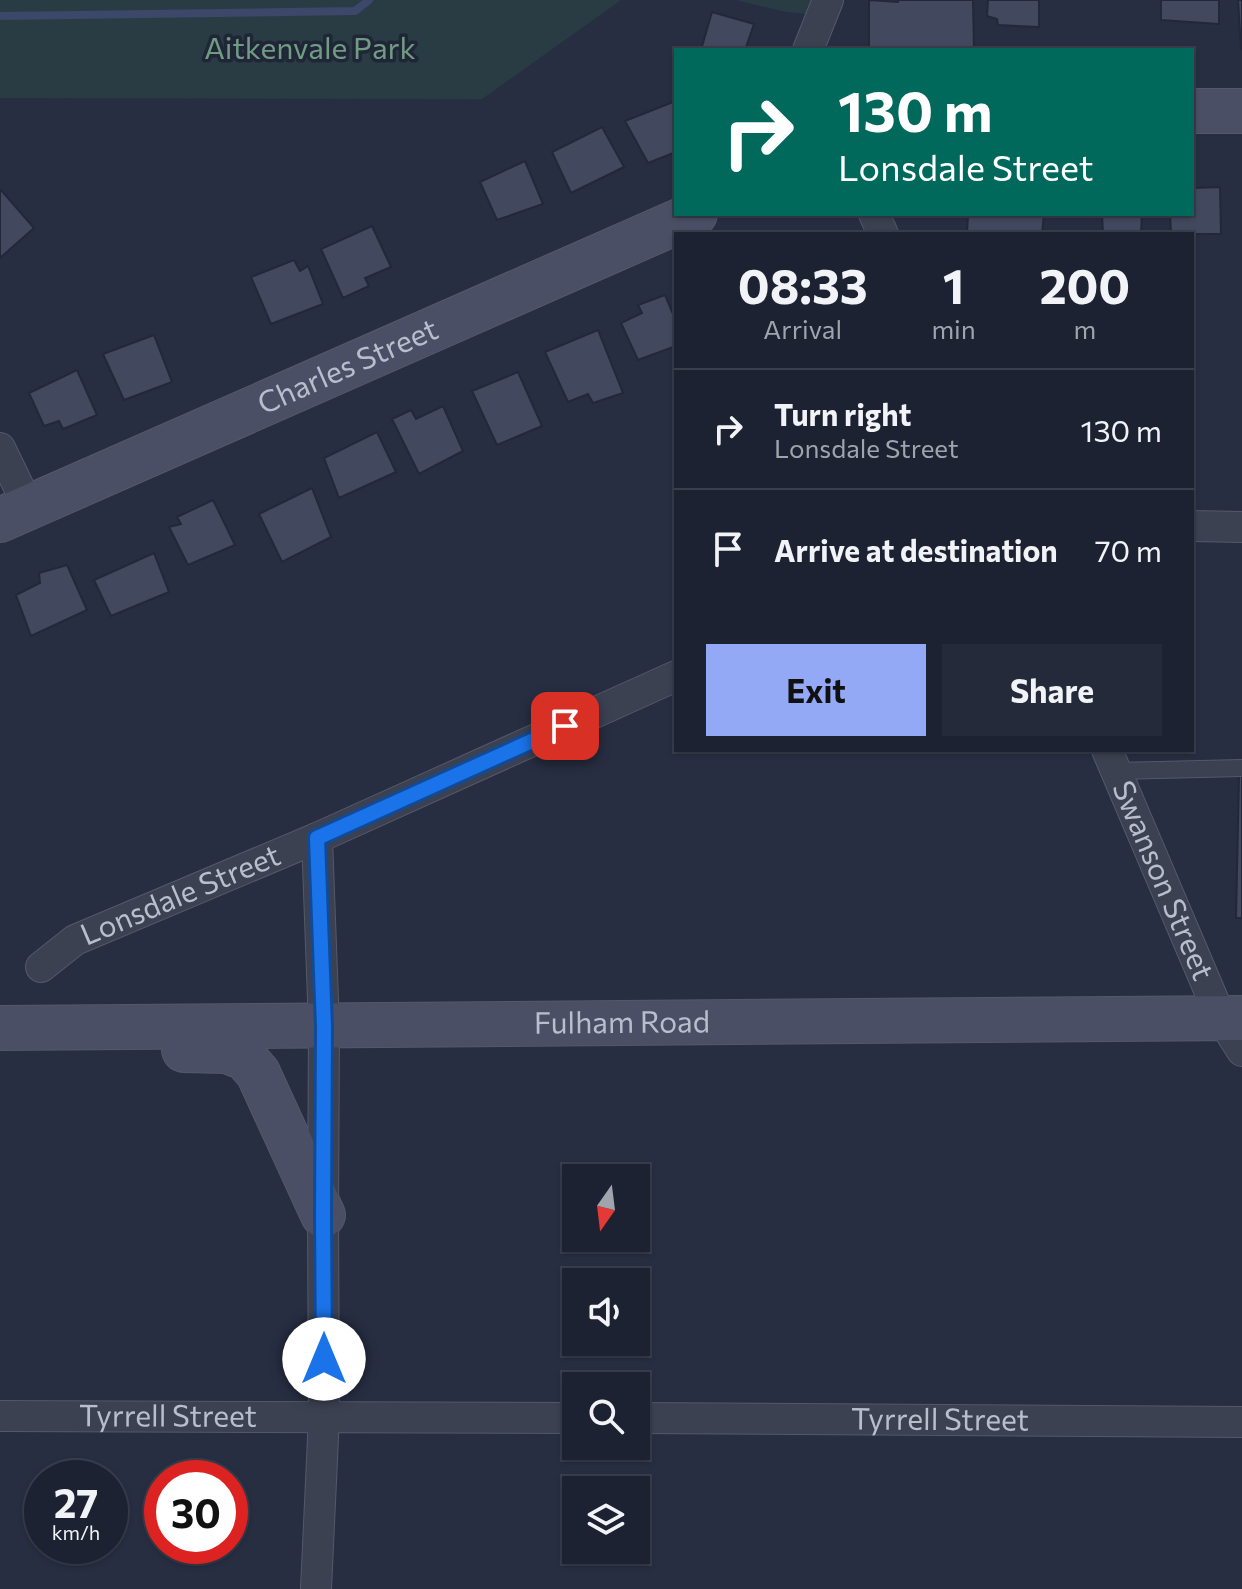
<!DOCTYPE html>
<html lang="en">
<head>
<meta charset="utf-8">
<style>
  :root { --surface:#1d2232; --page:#252a3a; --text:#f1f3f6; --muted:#a0a4ac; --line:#3b3f4d; --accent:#93a9f6 }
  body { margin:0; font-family:Commissioner,sans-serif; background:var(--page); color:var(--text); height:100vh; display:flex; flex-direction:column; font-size:30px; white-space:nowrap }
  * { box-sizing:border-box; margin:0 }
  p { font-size:26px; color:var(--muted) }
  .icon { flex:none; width:44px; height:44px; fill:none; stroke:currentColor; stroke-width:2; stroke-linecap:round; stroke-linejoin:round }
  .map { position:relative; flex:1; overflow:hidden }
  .sheet { position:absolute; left:674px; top:232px; width:520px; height:520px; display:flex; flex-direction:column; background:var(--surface); border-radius:0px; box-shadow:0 2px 6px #0004,0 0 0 2px var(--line) }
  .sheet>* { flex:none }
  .hud { position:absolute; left:674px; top:48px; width:520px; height:168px; border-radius:0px; box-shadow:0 2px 6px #0004,0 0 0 2px var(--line); background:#00695c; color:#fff; overflow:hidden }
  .needle { width:52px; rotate:194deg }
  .buttons { position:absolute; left:562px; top:1164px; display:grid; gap:16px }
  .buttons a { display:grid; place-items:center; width:88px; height:88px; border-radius:0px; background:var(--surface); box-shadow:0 2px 6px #0004,0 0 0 2px var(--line); font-size:40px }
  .speed { position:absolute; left:24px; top:1460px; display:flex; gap:16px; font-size:40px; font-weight:700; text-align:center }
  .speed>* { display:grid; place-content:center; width:104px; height:104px; border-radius:50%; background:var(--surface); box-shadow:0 2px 6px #0004,0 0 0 2px var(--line); line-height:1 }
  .speed small { font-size:20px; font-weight:400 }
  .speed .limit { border:12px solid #d22; background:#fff; color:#111 }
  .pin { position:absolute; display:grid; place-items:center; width:68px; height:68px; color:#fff; margin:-34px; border-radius:16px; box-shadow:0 4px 12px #0006 }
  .me { position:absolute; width:88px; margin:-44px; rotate:0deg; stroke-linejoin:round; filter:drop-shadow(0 0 6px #0008) }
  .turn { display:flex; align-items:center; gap:28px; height:168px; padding:0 32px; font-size:36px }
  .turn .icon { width:104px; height:104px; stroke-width:2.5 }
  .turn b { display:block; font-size:56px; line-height:68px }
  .eta { display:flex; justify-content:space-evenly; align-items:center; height:136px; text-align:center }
  .eta b { font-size:48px; font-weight:700; line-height:56px }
  .primary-button { display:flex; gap:16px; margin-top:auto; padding:16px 32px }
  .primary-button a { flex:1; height:92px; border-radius:0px; background:var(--accent); color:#111; font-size:32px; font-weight:700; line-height:92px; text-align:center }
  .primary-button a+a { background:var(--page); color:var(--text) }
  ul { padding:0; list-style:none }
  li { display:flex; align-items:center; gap:24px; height:120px; padding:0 32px; border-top:2px solid var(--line) }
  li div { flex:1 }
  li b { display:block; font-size:30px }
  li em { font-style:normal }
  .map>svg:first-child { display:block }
</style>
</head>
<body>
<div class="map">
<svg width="1242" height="1589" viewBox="0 0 1242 1589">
  <rect width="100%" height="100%" fill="#272e42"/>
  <!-- green -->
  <path fill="#293c43" d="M0,0h621l-139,99 -482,-1z
    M736,0h78l-6,14 -22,-2z"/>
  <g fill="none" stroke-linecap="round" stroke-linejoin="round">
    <!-- stream -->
    <path stroke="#3c4769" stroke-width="8" d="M0,16l355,-5 14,-11"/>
  </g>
  <!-- building -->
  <path fill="#42495f" stroke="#222839" stroke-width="2" d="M869,0l29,2v-2h75l1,50h-105z
    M988,0h51v27l-41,-2 -1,-6 -10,-3z
    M1161,0h58v24l-58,-4z
    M1238,0h4v49h-1z
    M712,12l42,12 -9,26h-44z
    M673,102l3,7v43l-28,11 -23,-42z
    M602,127l22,40 -53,26 -19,-41z
    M525,161l18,43 -46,16 -17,-38z
    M1220,187l1,47h-50l-1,-20h22v-26z
    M0,189l34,39 -34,30z
    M968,214h76l-2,20h-75z
    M1102,214h40l-1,20h-38z
    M372,226l19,41 -26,11 4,8 -26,12 -22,-49z
    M294,260l6,11 8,-5 15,38 -52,20 -20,-47z
    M665,295l11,26v25l-38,14 -17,-37 21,-10 -4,-8z
    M598,330l25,63 -30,10 -5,-9 -20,8 -23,-50z
    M154,335l18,47 -48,18 -21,-46z
    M77,370l20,45 -34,14 -4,-8 -15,5 -15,-33z
    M518,372l24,54 -45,19 -25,-54z
    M443,406l20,45 -44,23 -27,-55 19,-9 5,9z
    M377,432l19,40 -57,26 -15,-40z
    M312,488l19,49 -49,25 -23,-48z
    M213,500l22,45 -47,20 -19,-38 12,-3 -4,-7z
    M154,553l15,39 -58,24 -17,-36z
    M67,565l20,45 -56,26 -15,-41 24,-12 -1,-10z
    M1239,776h3v142h-6z"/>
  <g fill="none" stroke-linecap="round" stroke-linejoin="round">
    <!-- lane casing -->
    <g stroke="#545969" stroke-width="18">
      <path id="lane" d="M1116,771l126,-3"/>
    </g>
    <!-- street casing -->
    <g stroke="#545969" stroke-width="32">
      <g id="street">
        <path d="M808,50l20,-50"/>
        <path d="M874,214l9,20"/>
        <path d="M0,448l29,60"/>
        <path d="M1192,526l50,1"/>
        <path id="s1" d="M1107,750l114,268 21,33"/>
        <path id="s2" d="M41,967l34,-27 242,-102 359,-162"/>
        <path id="s3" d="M0,1416l576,2"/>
        <path id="s4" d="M636,1418l606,4"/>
        <path d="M316,1589l8,-173 -1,-201 1,-188 -7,-189"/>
      </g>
    </g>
    <!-- secondary casing -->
    <g stroke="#545969" stroke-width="46">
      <g id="secondary">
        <path d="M1192,111h50"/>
        <path id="s5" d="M0,520l695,-306"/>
        <path id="s6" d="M0,1028l1242,-10"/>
        <path d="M184,1050l43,1 18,7 13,15 65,142"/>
      </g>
    </g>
    <!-- lane -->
    <use href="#lane" stroke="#3c4152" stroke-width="16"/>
    <!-- street -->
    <use href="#street" stroke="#3c4152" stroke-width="30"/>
    <!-- secondary -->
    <use href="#secondary" stroke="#4a4f65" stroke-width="44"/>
  </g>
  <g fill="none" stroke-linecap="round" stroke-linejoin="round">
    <!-- route casing -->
    <g stroke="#114b97" stroke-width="20">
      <path id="route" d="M324,1359l-1,-144 1,-188 -7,-189 248,-112"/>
    </g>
    <!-- route -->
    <use href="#route" stroke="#1a73e8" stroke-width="14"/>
  </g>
  <g text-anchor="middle" stroke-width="7" stroke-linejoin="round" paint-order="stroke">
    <!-- park labels -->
    <g font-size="30" fill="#709c82" stroke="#202637">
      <text x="310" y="59">Aitkenvale Park</text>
    </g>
    <!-- street labels -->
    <g font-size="30" fill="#b9bdcc" stroke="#202637">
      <text dy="10" stroke="none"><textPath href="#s5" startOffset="380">Charles Street</textPath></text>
      <text dy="10" stroke="none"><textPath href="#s1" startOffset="142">Swanson Street</textPath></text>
      <text dy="10" stroke="none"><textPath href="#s2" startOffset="158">Lonsdale Street</textPath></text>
      <text dy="10" stroke="none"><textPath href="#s6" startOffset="622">Fulham Road</textPath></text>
      <text dy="10" stroke="none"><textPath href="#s3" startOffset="168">Tyrrell Street</textPath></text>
      <text dy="10" stroke="none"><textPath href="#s4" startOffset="304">Tyrrell Street</textPath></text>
    </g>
  </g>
</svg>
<div class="buttons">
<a><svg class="needle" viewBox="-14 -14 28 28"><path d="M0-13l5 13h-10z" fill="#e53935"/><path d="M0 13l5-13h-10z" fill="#a0a4ac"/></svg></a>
<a><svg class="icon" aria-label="sound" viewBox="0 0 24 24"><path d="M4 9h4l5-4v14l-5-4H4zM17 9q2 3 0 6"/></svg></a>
<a><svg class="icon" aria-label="search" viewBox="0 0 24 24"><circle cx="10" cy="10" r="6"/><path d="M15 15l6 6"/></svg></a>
<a><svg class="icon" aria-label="layers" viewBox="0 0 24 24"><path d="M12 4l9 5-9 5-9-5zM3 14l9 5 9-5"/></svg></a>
</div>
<div class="speed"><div>27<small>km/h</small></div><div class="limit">30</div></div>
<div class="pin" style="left:565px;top:726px;background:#d93025"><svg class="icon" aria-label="arrive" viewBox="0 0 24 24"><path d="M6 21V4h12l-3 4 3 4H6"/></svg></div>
<svg class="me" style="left:324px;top:1359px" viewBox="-20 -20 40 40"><circle r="19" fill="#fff"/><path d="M0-13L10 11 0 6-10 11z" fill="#1a73e8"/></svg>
<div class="hud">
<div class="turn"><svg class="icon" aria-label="right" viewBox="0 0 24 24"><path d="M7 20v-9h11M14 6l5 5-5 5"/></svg><div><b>130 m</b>Lonsdale Street</div></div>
</div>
<section class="sheet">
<div class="eta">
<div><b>08:33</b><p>Arrival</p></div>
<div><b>1</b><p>min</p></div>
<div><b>200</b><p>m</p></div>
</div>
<ul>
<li><svg class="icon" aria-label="right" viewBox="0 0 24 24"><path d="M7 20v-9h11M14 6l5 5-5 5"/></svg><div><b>Turn right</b><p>Lonsdale Street</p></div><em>130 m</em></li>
<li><svg class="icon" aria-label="arrive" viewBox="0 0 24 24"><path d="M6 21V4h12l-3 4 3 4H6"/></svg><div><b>Arrive at destination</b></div><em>70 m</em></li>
</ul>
<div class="primary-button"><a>Exit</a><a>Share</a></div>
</section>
</div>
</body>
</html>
